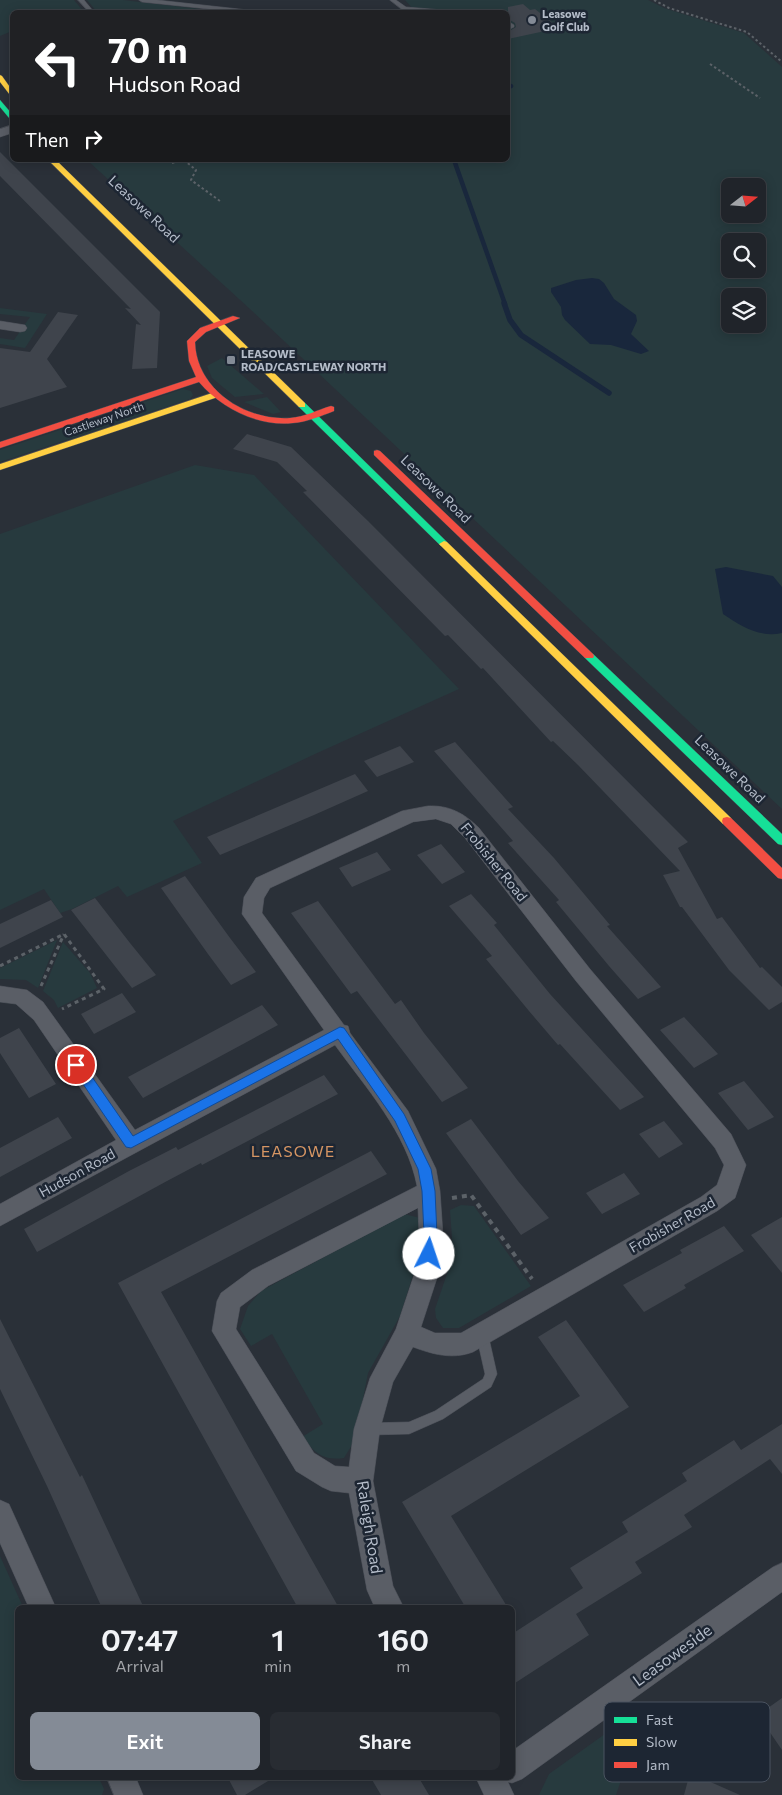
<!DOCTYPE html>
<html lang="en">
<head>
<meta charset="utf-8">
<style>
  :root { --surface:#20242a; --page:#282c32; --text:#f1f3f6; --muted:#a2a4a8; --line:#3d4147; --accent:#848b96 }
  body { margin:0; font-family:Commissioner,sans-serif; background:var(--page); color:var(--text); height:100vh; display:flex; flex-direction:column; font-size:19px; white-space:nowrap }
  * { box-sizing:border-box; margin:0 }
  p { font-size:16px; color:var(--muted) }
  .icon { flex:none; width:28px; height:28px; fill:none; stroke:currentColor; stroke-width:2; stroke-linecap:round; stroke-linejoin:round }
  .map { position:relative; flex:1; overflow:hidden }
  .panel { position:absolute; left:15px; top:1605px; width:500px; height:175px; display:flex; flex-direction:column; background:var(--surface); border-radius:8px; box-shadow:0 2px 12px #0003,0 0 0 1px var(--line) }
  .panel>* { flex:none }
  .hud { position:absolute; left:10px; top:10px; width:500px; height:152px; border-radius:8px; box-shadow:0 2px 12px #0003,0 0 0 1px var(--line); background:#202124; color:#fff; overflow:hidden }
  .needle { width:32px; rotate:73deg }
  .fabs { position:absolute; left:721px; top:178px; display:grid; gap:10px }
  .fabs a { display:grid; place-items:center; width:45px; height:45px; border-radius:8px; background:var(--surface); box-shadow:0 2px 12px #0003,0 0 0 1px var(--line); font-size:25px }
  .pin { position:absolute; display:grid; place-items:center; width:42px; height:42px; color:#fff; margin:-21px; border:2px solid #fff; border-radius:50%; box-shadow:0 1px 5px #0007 }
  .me { position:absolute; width:55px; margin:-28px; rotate:4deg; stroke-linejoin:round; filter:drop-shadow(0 0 4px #0008) }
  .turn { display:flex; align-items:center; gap:18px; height:105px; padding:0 15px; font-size:22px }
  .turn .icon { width:65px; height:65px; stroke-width:2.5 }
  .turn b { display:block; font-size:35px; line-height:42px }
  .then { display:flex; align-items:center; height:48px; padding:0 15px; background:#0003; gap:10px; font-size:19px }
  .eta { display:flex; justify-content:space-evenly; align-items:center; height:85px; text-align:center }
  .eta b { font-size:30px; font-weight:600; line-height:35px }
  .action { display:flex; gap:10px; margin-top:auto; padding:10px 15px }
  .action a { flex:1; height:58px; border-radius:8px; background:var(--accent); color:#fff; font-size:20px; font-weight:600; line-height:58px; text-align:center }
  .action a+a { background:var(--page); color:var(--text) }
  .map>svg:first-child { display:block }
</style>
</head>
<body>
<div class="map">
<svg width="782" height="1795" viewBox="0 0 782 1795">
  <rect width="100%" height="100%" fill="#2a3038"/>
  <!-- green -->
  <path fill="#273a3e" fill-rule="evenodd" d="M0,0h74l10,12h-72v19l-12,5z
    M87,0h36l104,12h-130z
    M405,0h243l16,8 80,25 38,34v742l-532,-500 -163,-149h421v-148h-104l10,-2zM730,186h28v28h-28zM730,241h28v28h-28zM730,296h28v28h-28z
    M0,308l47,6 -22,34 -25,-4v-6l14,2 16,-23 -30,-3z
    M222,358l42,36 -29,3 -23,-19 -5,-12z
    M183,389l8,2 2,4 -3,4 -190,63v-12z
    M267,397l14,15 -8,2 -29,-12z
    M195,465l59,10 205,214 -144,65 -142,67 29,42 -75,34 -9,-11 -46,23 -12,4 -16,-24 -44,21v-376z
    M57,940l-19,48 -12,-8 -26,-1v-11z
    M63,942l27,31 7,15 -39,20 -4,-8 -11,-9z
    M461,1205l13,1 57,80 -72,42h-16l-7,-10 -1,-9 13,-38 4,-33 -2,-28z
    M404,1214l16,4 1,22 -7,32 -14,44 -32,57 -13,67 -11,18c-21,3 -29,-5 -42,-21l21,-13 -51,-90 -21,12 -11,-17 8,-23 13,-15z
    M0,1556l23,51 -5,1v170h81l5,11 -2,6h-102z
    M647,1704l-31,91h-77l10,-21z"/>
  <!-- water -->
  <path fill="#19273c" d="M592,278l7,1 5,4 10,16 22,16 1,6 -6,13 18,17 -8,3 -30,-9 -21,-1 -25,-24 -3,-5 -1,-8 -10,-15v-4l25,-8z
    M726,567l47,9 9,11v46c-23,5 -41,-7 -59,-19l-8,-45z"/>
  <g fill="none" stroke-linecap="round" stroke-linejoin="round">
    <!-- stream-far1 -->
    <path stroke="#19273c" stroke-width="4.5" d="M508,87l3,-1
      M454,160l51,144"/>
    <!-- stream -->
    <path stroke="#19273c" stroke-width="5.5" d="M504,303l6,17 11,15 88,58"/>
  </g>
  <!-- building -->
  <path fill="#3f444c" d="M523,4l7,6 5,-1 24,19 -51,11v-7l8,-5 -1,-4 -7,-4v-12z
    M0,152l160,160 -3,56 -25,1 4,-45 5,1 -16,-17 6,1 -131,-133z
    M58,312l20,3 -31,44 20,28 -67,21v-60l30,4z
    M247,434l44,13 77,74 320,321 -10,6 39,71 5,-2 38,51 2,-1 20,20v15l-13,8 -40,-40 -47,-63h-2l-17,-32 17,-4 -102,-106 -25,-24 -2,1 -68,-74 -2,1 -33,-34 -3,1 -142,-144 4,-1 -30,-29 -44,-13z
    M455,742l58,65 -5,2 46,49 56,67 -3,1 54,61 -23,12 -29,-33 -53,-64 3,-2 -51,-57 5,-2 -79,-90z
    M400,746l14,16 -37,15 -13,-16z
    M355,774l13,17 -54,24 -94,40 -13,-18z
    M441,844l24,28 -23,12 -25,-29z
    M377,852l14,18 -39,17 -13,-19z
    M185,876l45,62 26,34 -25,13 -23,-31 -47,-66z
    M471,894l26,29 -3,2 56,69 94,103 -24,13 -60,-66 -2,1 -29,-34 -43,-52 6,-3 -43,-50z
    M95,898l35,45 26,32 -24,13 -61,-78z
    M51,900l12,17 -63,31v-24z
    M318,901l77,103 6,-4 23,33 44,55 -26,14 -85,-111 -6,3 -60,-81z
    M122,993l14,19 -42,22 -13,-20z
    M262,1005l16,20 -135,73 -15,-21z
    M684,1017l34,37 -24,14 -34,-38z
    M19,1028l37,56 -27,14 -29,-45v-15z
    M324,1075l14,19 -136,71 -1,-2 -34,18 -130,71 -13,-23 105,-58 47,-24 2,3z
    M744,1081l30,36 -26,13 -30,-37z
    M58,1117l14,21 -72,39v-29z
    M471,1119l47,62 31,37 -28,17 -75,-102z
    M664,1121l19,23 -24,14 -20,-24z
    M371,1151l16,23 -226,118 178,316h-41l-180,-325z
    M624,1173l16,21 -38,20 -16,-21z
    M782,1217v56l-31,-38z
    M724,1226l20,25 -60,34 2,3 -42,24 -21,-27 59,-32 -2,-3z
    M0,1319l80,158 2,-2 62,133h-42l-55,-122 -47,-97z
    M566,1320l63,87 -178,109 57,92h-42l-64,-106 178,-106 -42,-59z
    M782,1424v50l-12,-15 -86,56 8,12 -57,35 7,11 -66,41 13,21 -77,50v-51l71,-46 -13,-20 58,-36 -6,-10 65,-41 -5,-8 52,-33 7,10z
    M782,1698v52l-24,-35z
    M690,1773l50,22h-56z
    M228,1778h45l-28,17h-8z
    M371,1778h48l10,17h-48z"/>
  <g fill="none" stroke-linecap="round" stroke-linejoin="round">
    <!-- lane casing -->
    <g stroke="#484c55" stroke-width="1">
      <path id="lane" d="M78,0h6l10,12h-5z
        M139,0h18l91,10 3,2h-14l-95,-10z
        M390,0h6l10,7 37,3 3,2 -42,-1z
        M483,10h11l3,2h-16z
        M508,21l6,4v2l-6,3z
        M482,1328l4,2 2,4 9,40 -6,13 -48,32 -34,15 -41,1 -4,-2 -2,-4 2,-4 4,-2 41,-1 26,-11 48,-32 2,-5 -9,-40 2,-4z"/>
    </g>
    <!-- street casing -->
    <g stroke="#484c55" stroke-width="1">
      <path id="street" d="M12,125v8l-12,4v-8z
        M0,321l25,4 2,3 -2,3 -5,1 -20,-3z
        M428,806c21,-1 36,7 51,22l111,141 141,165 15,31 -11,33 -18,13 -244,141c-21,8 -41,2 -60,-5l-20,35 -13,47 -7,52 20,105 11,22h-29l-8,-18 -18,-97 -18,-2 -9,-4 -26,-16 -84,-140 5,-30 4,-8 31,-23 165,-84c-10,-53 -51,-98 -82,-141l-335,181v-22l116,-64 -82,-120 -18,-16 -16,-2v-16l27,4 16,12 92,128 189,-100 -82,-116 2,-17 12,-19 146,-67zM436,819l15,5 14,14 111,143 139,167 9,17 -7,20 -16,12 -240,136h-26l-14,-6 18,-55 4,-37 -3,-44 -4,-22 -28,-58 -58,-78 -2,-7 -4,-1 -82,-112 2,-15 6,-10 143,-66zM418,1208l1,27 -4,37 -19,57 -26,49 -16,51 -5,38 -14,-1 -21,-13 -78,-124 4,-22 28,-21z
        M0,1500l9,4 47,104h-27l-29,-65z
        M782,1563v29l-260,187 -10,4 -4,-1 6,13h-30l-8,-17h36v-27l261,-184z
        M107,1778h29l7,17h-29z"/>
    </g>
    <!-- fast casing -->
    <g stroke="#484c55" stroke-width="1">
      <path id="fast" d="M0,100l12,14v6l-2,-1 -10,-12z
        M302,402l3,1 142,139v4h-6l-142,-139 -1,-2z
        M589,653l4,1 189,180v11l-4,-1 -193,-186 -1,-2 1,-2z"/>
    </g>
    <!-- slow casing -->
    <g stroke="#484c55" stroke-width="1">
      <path id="slow" d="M0,75l2,1 10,14v6l-2,-1 -10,-13z
        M48,160h8l249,243v4h-6z
        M215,392l4,3 -1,2 -218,73v-6z
        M444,541l3,1 284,276 1,3 -1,3h-8l-282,-278 -2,-2z"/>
    </g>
    <!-- jam casing -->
    <g stroke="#484c55" stroke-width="1">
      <path id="jam" d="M233,316l7,2 -34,14 -11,10c1,47 50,79 95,76 15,-1 27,-8 41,-12l3,1v4c-13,5 -27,11 -41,12 -35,4 -72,-15 -94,-41l-199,66v-6l196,-65 -7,-16 -2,-20 13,-13z
        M377,450l3,1 213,203 1,2 -1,2h-8l-211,-203v-4z
        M727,817l4,1 51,50v11l-4,-1 -55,-54 -1,-3 1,-3z"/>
    </g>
    <!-- path-far2 -->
    <path stroke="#5c6268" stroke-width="2" stroke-dasharray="2.5 2.5" stroke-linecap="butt" d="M654,0l15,8 78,24 35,30
      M710,64l50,34
      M184,160l12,10 -5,10 29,21
      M172,163l11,-3"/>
    <!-- path-far1 -->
    <path stroke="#5c6268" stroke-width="3" stroke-dasharray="4 4" stroke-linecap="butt" d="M0,966l64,-32 40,55 -42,20
      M41,986l23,-52"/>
    <!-- path -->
    <path stroke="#5c6268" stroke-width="4" stroke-dasharray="5 5" stroke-linecap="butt" d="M452,1198l19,-3 61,84"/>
    <!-- lane -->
    <use href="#lane" fill="#5a5e66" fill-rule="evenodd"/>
    <!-- street -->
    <use href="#street" fill="#5a5e66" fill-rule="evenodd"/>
    <!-- fast -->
    <use href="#fast" fill="#16e098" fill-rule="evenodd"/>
    <!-- slow -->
    <use href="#slow" fill="#ffcf43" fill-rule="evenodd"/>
    <!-- jam -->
    <use href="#jam" fill="#f24e42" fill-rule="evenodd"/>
  </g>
  <!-- route -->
  <path fill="#1a73e8" stroke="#114b97" d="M340,1027l4,1 60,86 27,55 4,22 2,44 -4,23 -4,2 -5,-2 -2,-4 2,-19 -2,-44 -4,-22 -23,-48 -57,-82 -207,109 -5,-1 -56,-82 2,-4h9l52,75z"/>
  <!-- markers -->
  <g fill="#848b96" stroke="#1d2633" stroke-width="2">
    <circle cx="532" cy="20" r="5"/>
    <rect x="226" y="355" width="10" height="10" rx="2.5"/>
  </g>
  <g text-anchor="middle" stroke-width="5" stroke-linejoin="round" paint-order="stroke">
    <!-- far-poi labels -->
    <g font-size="11" font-weight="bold" fill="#b4bcc9" stroke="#1d2633" text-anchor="start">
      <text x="542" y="18">Leasowe<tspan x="542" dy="13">Golf Club</tspan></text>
      <text x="241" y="358">LEASOWE<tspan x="241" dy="13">ROAD/CASTLEWAY NORTH</tspan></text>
    </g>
    <!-- far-street labels -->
    <g font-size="11" fill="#b4bcc9" stroke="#1d2633">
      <text transform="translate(104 419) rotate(-19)" y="4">Castleway North</text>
    </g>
    <!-- street labels -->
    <g font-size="14" fill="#b4bcc9" stroke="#1d2633">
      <text transform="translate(144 209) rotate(43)" y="5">Leasowe Road</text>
      <text transform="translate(436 489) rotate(44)" y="5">Leasowe Road</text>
      <text transform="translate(730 769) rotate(44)" y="5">Leasowe Road</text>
      <text transform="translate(494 862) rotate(51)" y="5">Frobisher Road</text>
      <text transform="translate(77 1173) rotate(-29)" y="5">Hudson Road</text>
      <text transform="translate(672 1225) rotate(-30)" y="5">Frobisher Road</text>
    </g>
    <!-- quarter labels -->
    <g font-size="16" letter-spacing="1" fill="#d59563" stroke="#1d2633">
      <text x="293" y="1157">LEASOWE</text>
    </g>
    <!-- near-street labels -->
    <g font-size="16" fill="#b4bcc9" stroke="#1d2633">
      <text transform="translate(370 1527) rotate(81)" y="6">Raleigh Road</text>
      <text transform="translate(672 1655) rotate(-36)" y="6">Leasoweside</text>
    </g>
  </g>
  <!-- legend -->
  <rect x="604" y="1702" width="166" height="80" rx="8" fill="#1d2633" stroke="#4a5360" stroke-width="1"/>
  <rect x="614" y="1717" width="23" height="6" fill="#16e098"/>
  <rect x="614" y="1739" width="23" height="7" fill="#ffcf43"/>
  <rect x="614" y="1762" width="23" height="6" fill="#f24e42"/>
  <g font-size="14" fill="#b4bcc9">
    <text x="646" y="1725">Fast</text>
    <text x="646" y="1747">Slow</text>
    <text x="646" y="1770">Jam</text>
  </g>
</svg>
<div class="fabs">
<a><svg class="needle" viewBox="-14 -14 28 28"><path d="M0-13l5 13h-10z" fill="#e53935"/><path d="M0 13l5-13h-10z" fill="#a2a4a8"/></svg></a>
<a><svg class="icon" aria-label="search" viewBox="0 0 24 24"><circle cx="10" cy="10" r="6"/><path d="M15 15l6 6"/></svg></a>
<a><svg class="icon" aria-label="layers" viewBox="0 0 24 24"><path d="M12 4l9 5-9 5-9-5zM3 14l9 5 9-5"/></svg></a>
</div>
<div class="pin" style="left:76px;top:1065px;background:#d93025"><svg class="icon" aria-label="arrive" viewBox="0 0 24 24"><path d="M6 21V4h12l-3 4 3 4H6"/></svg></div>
<svg class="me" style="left:429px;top:1254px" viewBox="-20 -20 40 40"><circle r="19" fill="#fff"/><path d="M0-13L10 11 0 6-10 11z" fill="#1a73e8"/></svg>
<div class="hud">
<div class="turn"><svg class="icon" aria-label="left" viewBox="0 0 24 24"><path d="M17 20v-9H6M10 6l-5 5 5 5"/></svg><div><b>70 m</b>Hudson Road</div></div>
<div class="then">Then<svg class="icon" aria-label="right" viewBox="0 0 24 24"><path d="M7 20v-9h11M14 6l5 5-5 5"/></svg></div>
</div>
<section class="panel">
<div class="eta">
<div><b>07:47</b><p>Arrival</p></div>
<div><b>1</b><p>min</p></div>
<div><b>160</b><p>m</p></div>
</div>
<div class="action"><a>Exit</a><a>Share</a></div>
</section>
</div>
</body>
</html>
